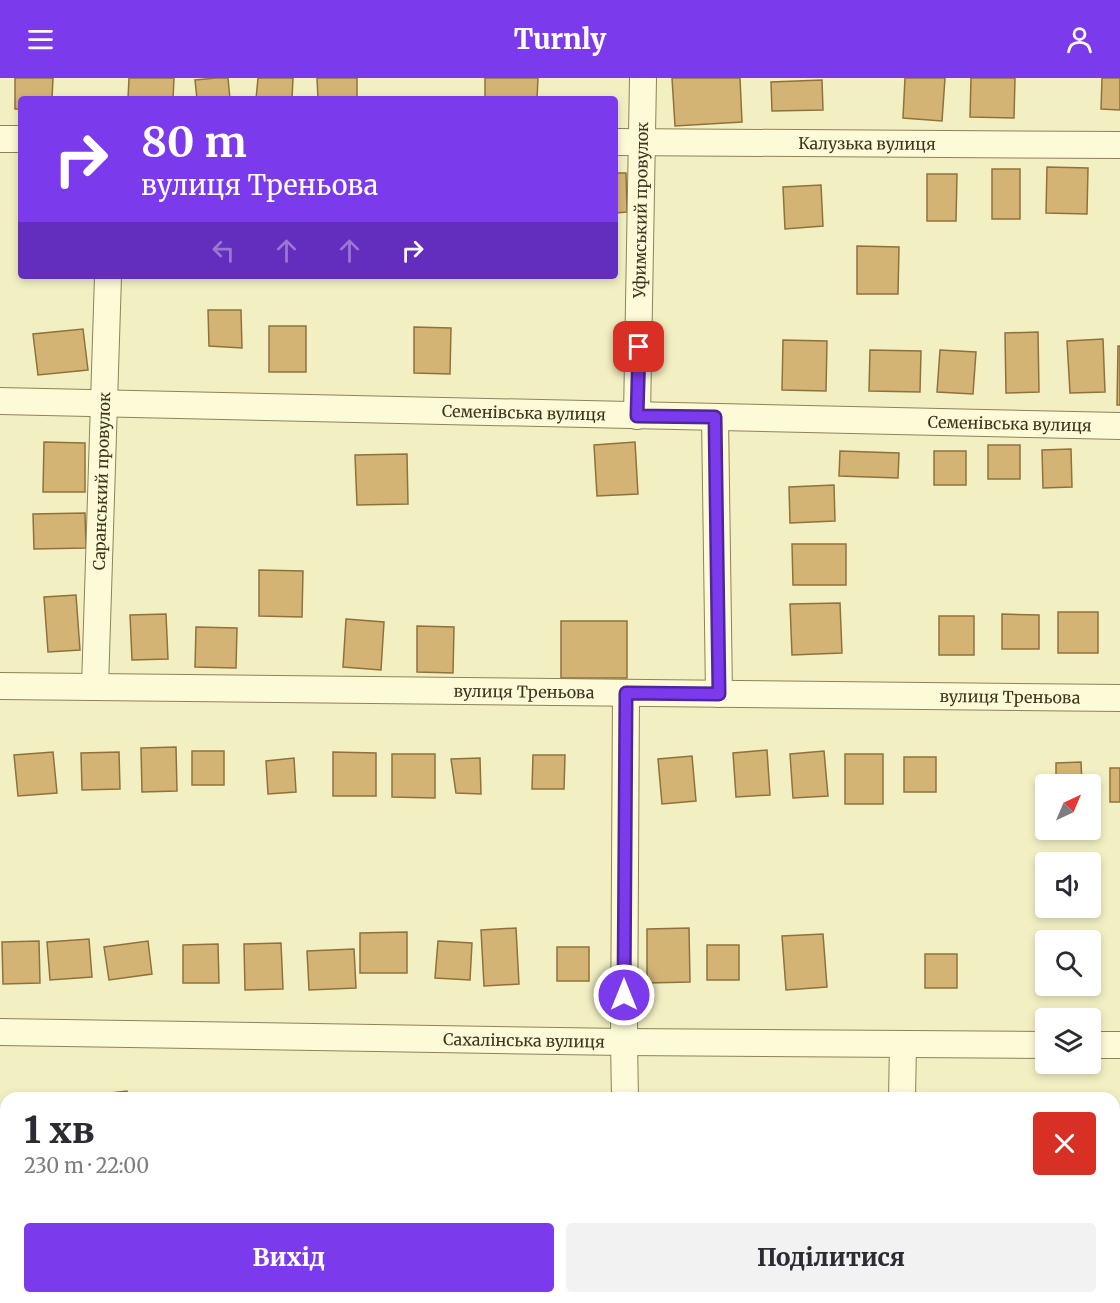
<!DOCTYPE html>
<html lang="uk">
<head>
<meta charset="utf-8">
<style>
  :root { --surface:#fff; --page:#f2f2f3; --text:#2b2b33; --muted:#7c7c81; --accent:#7c3aed }
  body { margin:0; font-family:Merriweather,serif; background:var(--page); color:var(--text); height:100vh; display:flex; flex-direction:column; font-size:22px; white-space:nowrap }
  * { box-sizing:border-box; margin:0 }
  p { font-size:20px; color:var(--muted) }
  .icon { flex:none; width:33px; height:33px; fill:none; stroke:currentColor; stroke-width:2; stroke-linecap:round; stroke-linejoin:round }
  .map { position:relative; flex:1; overflow:hidden }
  .side { position:absolute; left:0px; top:1014px; width:1120px; height:212px; display:flex; flex-direction:column; background:var(--surface); border-radius:18px 18px 0 0; box-shadow:0 3px 9px #0003 }
  .side>* { flex:none }
  .top-card { position:absolute; left:18px; top:18px; width:600px; height:183px; border-radius:6px; box-shadow:0 3px 9px #0003; background:#7c3aed; color:#fff; overflow:hidden }
  .needle { width:39px; rotate:44deg }
  .buttons { position:absolute; left:1035px; top:696px; display:grid; gap:12px }
  .buttons a { display:grid; place-items:center; width:66px; height:66px; border-radius:6px; background:var(--surface); box-shadow:0 3px 9px #0003; font-size:30px }
  .pin { position:absolute; display:grid; place-items:center; width:51px; height:51px; color:#fff; margin:-26px; border-radius:12px; box-shadow:0 3px 9px #0006 }
  .me { position:absolute; width:66px; margin:-33px; rotate:0deg; stroke-linejoin:round; filter:drop-shadow(0 0 4px #0008) }
  .turn { display:flex; align-items:center; gap:21px; height:126px; padding:0 24px; font-size:27px }
  .turn .icon { width:78px; height:78px; stroke-width:2.5 }
  .turn b { display:block; font-size:42px; line-height:51px }
  .lanes { display:flex; align-items:center; height:57px; padding:0 24px; background:#0003; justify-content:center; gap:30px; direction:ltr }
  .lanes .off { opacity:.35 }
  .round { display:grid; place-items:center; flex:none; width:63px; height:63px; border-radius:6px; background:var(--page) }
  .summary { display:flex; align-items:center; justify-content:space-between; height:102px; padding:0 24px }
  h1 { font-size:36px; font-weight:800; line-height:45px }
  .action { display:flex; gap:12px; margin-top:auto; padding:12px 24px }
  .action a { flex:1; height:69px; border-radius:6px; background:var(--accent); color:#fff; font-size:24px; font-weight:800; line-height:69px; text-align:center }
  .action a+a { background:var(--page); color:var(--text) }
  header { display:flex; justify-content:space-between; align-items:center; height:78px; padding:0 24px; background:var(--accent); color:#fff; font-size:27px; font-weight:800 }
  .map>svg:first-child { display:block }
</style>
</head>
<body>
<header><svg class="icon" aria-label="menu" viewBox="0 0 24 24"><path d="M4 6h16M4 12h16M4 18h16"/></svg>Turnly<svg class="icon" aria-label="person" viewBox="0 0 24 24"><circle cx="12" cy="8" r="4"/><path d="M4 21q1-7 8-7t8 7"/></svg></header>
<div class="map">
<svg width="1120" height="1225" viewBox="0 0 1120 1225">
  <rect width="100%" height="100%" fill="#f2f0c3"/>
  <!-- building -->
  <path fill="#d4b475" stroke="#90713b" stroke-width="1.5" d="M15,0h38l-1,21h-31v10h-6z
    M129,0h45l-1,21h-45z
    M216,0h12l2,21h-33l-2,-19z
    M258,0h35l-1,21h-36z
    M317,0h40v21h-39z
    M485,0h53l-1,21h-52z
    M672,0h68l2,44 -67,4z
    M905,0h40l-3,43 -39,-3z
    M971,0h44l-1,40 -44,-1z
    M1102,0h18v32l-19,-1z
    M822,2l1,30 -51,1 -1,-29z
    M1047,89l41,1 -1,46 -41,-1z
    M992,91h28v50h-28z
    M615,95h11l1,39 -12,1z
    M927,96h30l-1,47h-29z
    M821,107l2,41 -38,3 -2,-42z
    M857,168l42,1 -1,47h-41z
    M208,232h33l1,38 -33,-2z
    M269,248h37v46h-37z
    M414,249l37,1 -1,46 -36,-1z
    M83,251l5,41 -50,5 -5,-41z
    M1038,254l1,60 -33,1 -1,-60z
    M1103,261l2,53 -35,1 -3,-52z
    M783,262l44,1 -1,50 -44,-1z
    M1118,268h2v59h-3z
    M870,272l51,1 -1,41 -51,-1z
    M940,272l36,2 -3,42 -36,-2z
    M44,364l41,1v49h-42z
    M635,364l3,52 -41,2 -3,-51z
    M988,367h32v34h-32z
    M1071,371l1,38 -29,1 -1,-38z
    M840,373l59,2 -1,25 -59,-2z
    M934,373h32v34h-32z
    M407,376l1,50 -51,1 -2,-50z
    M834,407l1,36 -45,2 -1,-36z
    M85,435l1,35 -52,1 -1,-35z
    M792,466h54v41h-53z
    M259,492l44,1 -1,46 -43,-1z
    M76,517l4,55 -32,2 -4,-55z
    M840,525l2,50 -50,2 -2,-51z
    M1058,534h40v41h-40z
    M166,536l2,45 -36,1 -2,-45z
    M1002,536l37,1v34h-37z
    M939,538h35v39h-35z
    M346,541l38,3 -3,48 -38,-3z
    M561,543h66v57h-66z
    M417,548l37,1 -1,46 -36,-1z
    M196,549l41,1 -1,40 -41,-1z
    M176,669l1,44 -35,1 -1,-44z
    M767,672l3,45 -34,2 -3,-44z
    M192,673h32v34h-32z
    M824,673l4,45 -35,2 -3,-44z
    M53,674l4,41 -39,3 -4,-41z
    M119,674l1,37 -38,1 -1,-37z
    M333,674l43,1v43h-43z
    M392,676h43v44l-43,-1z
    M845,676h38v50h-38z
    M533,677h32l-1,34h-32z
    M692,678l4,45 -34,3 -4,-45z
    M904,679h32v35h-32z
    M294,680l2,34 -28,2 -2,-33z
    M480,680l1,36 -25,-1 -5,-34z
    M1081,684l1,22h-26v-21z
    M1110,690h10v34h-10z
    M516,850l3,56 -35,2 -3,-56z
    M689,850l1,54 -43,1v-54z
    M407,854v41h-47v-40z
    M823,856l4,53 -41,3 -4,-54z
    M89,861l3,38 -42,3 -3,-38z
    M39,863l1,42 -37,1 -1,-42z
    M148,863l4,33 -43,6 -5,-33z
    M438,863l34,2 -2,37 -35,-2z
    M281,865l2,46 -38,1 -1,-46z
    M218,866l1,39h-36v-38z
    M707,867h32v35h-32z
    M557,869h32v34h-32z
    M354,871l2,39 -47,2 -2,-39z
    M925,876h32v34h-32z
    M127,1013l1,7h-35v-3z
    M294,1016l37,3v1h-37z
    M356,1018h38v2h-38z
    M1114,1041h6v47h-6z"/>
  <g fill="none" stroke-linecap="round" stroke-linejoin="round">
    <!-- minor casing -->
    <g stroke="#8e8258" stroke-width="28">
      <g id="minor">
        <path d="M0,61h21"/>
        <path id="s1" d="M615,64l505,3"/>
        <path id="s2" d="M0,323l1120,25"/>
        <path id="s3" d="M637,338l6,-338"/>
        <path d="M715,339l4,277"/>
        <path id="s4" d="M0,608l1120,12"/>
        <path id="s5" d="M95,609l13,-411"/>
        <path id="s6" d="M0,954l624,10 422,3"/>
        <path d="M1090,967h30"/>
        <path d="M625,1020l-1,-56 2,-349"/>
        <path d="M902,1020l1,-54"/>
        <path d="M631,1220l1,5"/>
        <path d="M900,1225v-5"/>
      </g>
    </g>
    <!-- minor -->
    <use href="#minor" stroke="#fcfad7" stroke-width="26"/>
  </g>
  <g fill="none" stroke-linecap="round" stroke-linejoin="round">
    <!-- route casing -->
    <g stroke="#51269a" stroke-width="15">
      <path id="route" d="M624,917l2,-302 93,1 -4,-277 -78,-1 2,-69"/>
    </g>
    <!-- route -->
    <use href="#route" stroke="#7c3aed" stroke-width="10"/>
  </g>
  <g text-anchor="middle" stroke-width="4.5" stroke-linejoin="round" paint-order="stroke">
    <!-- street labels -->
    <g font-size="16" fill="#3d341d" stroke="#f9f7d3">
      <text dy="6" stroke="none"><textPath href="#s1" startOffset="252">Калузька вулиця</textPath></text>
      <text dy="6" stroke="none"><textPath href="#s3" startOffset="206">Уфимський провулок</textPath></text>
      <text dy="6" stroke="none"><textPath href="#s2" startOffset="524">Семенівська вулиця</textPath></text>
      <text dy="6" stroke="none"><textPath href="#s2" startOffset="1010">Семенівська вулиця</textPath></text>
      <text dy="6" stroke="none"><textPath href="#s5" startOffset="206">Саранський провулок</textPath></text>
      <text dy="6" stroke="none"><textPath href="#s4" startOffset="524">вулиця Треньова</textPath></text>
      <text dy="6" stroke="none"><textPath href="#s4" startOffset="1010">вулиця Треньова</textPath></text>
      <text dy="6" stroke="none"><textPath href="#s6" startOffset="524">Сахалінська вулиця</textPath></text>
    </g>
  </g>
</svg>
<div class="buttons">
<a><svg class="needle" viewBox="-14 -14 28 28"><path d="M0-13l5 13h-10z" fill="#e53935"/><path d="M0 13l5-13h-10z" fill="#7c7c81"/></svg></a>
<a><svg class="icon" aria-label="sound" viewBox="0 0 24 24"><path d="M4 9h4l5-4v14l-5-4H4zM17 9q2 3 0 6"/></svg></a>
<a><svg class="icon" aria-label="search" viewBox="0 0 24 24"><circle cx="10" cy="10" r="6"/><path d="M15 15l6 6"/></svg></a>
<a><svg class="icon" aria-label="layers" viewBox="0 0 24 24"><path d="M12 4l9 5-9 5-9-5zM3 14l9 5 9-5"/></svg></a>
</div>
<div class="pin" style="left:639px;top:269px;background:#d93025"><svg class="icon" aria-label="arrive" viewBox="0 0 24 24"><path d="M6 21V4h12l-3 4 3 4H6"/></svg></div>
<svg class="me" style="left:624px;top:917px" viewBox="-20 -20 40 40"><circle r="17" fill="#7c3aed" stroke="#fff" stroke-width="3"/><path d="M0-11L8 9 0 5-8 9z" fill="#fff"/></svg>
<div class="top-card">
<div class="turn"><svg class="icon" aria-label="right" viewBox="0 0 24 24"><path d="M7 20v-9h11M14 6l5 5-5 5"/></svg><div><b>80 m</b>вулиця Треньова</div></div>
<div class="lanes"><svg class="icon off" aria-label="left" viewBox="0 0 24 24"><path d="M17 20v-9H6M10 6l-5 5 5 5"/></svg><svg class="icon off" aria-label="ahead" viewBox="0 0 24 24"><path d="M12 20V5M6 11l6-6 6 6"/></svg><svg class="icon off" aria-label="ahead" viewBox="0 0 24 24"><path d="M12 20V5M6 11l6-6 6 6"/></svg><svg class="icon" aria-label="right" viewBox="0 0 24 24"><path d="M7 20v-9h11M14 6l5 5-5 5"/></svg></div>
</div>
<section class="side">
<div class="summary"><div><h1>1 хв</h1><p>230 m · 22:00</p></div><a class="round" style="background:#d93025;color:#fff"><svg class="icon" aria-label="close" viewBox="0 0 24 24"><path d="M6 6l12 12M18 6L6 18"/></svg></a></div>
<div class="action"><a>Вихід</a><a>Поділитися</a></div>
</section>
</div>
</body>
</html>
